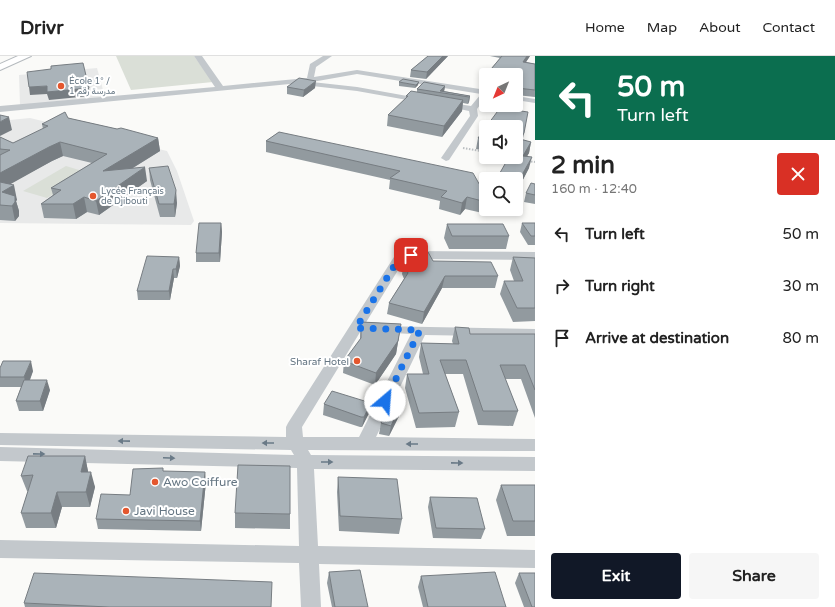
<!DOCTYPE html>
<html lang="en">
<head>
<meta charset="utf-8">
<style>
  :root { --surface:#fff; --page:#f6f6f6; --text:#222; --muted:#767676; --line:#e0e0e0; --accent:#111827 }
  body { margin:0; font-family:"Varela Round",Vazirmatn,sans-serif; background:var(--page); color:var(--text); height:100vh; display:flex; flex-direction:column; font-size:15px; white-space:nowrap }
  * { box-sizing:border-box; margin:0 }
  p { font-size:13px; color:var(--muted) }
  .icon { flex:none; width:22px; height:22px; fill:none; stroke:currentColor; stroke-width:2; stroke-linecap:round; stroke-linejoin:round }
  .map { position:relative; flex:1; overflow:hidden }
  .drawer { display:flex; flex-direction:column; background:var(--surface); width:300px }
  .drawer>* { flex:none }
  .banner { background:#0b6e4f; color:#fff; overflow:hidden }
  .needle { width:26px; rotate:223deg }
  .fabs { position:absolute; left:479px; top:12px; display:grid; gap:8px }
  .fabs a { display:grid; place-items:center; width:44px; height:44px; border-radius:4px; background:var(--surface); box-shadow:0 2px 6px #0003; font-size:20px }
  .pin { position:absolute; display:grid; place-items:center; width:34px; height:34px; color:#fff; margin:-17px; border-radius:8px; box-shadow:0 2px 6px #0006 }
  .me { position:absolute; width:44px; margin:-22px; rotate:27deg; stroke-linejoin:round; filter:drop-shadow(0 0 3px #0008) }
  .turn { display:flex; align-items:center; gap:14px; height:84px; padding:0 16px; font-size:18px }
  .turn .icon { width:52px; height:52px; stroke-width:2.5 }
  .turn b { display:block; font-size:28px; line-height:34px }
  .round { display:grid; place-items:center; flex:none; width:42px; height:42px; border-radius:4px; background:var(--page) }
  .head { display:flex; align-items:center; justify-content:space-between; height:68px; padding:0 16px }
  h1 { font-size:24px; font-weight:700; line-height:30px }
  .action { display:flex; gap:8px; margin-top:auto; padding:8px 16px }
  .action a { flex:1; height:46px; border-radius:4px; background:var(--accent); color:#fff; font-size:16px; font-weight:700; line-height:46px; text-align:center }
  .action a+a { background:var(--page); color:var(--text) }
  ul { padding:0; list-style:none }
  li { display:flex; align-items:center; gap:12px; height:52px; padding:0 16px }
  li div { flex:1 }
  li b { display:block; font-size:15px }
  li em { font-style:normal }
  header { display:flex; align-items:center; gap:24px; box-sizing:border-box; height:56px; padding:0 20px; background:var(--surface); border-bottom:1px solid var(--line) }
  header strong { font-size:19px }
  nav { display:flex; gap:22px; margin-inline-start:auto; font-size:14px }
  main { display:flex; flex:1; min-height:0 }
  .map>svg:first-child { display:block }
</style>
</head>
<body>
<header>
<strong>Drivr</strong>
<nav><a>Home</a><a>Map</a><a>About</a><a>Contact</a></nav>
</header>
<main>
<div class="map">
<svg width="535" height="551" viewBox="0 0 535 551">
  <rect width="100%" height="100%" fill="#fafaf8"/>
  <!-- built -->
  <path fill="#e8e9e9" d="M97,12l8,29 -85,8 -1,-30z
    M30,62l137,33 10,20 17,50 -3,4 -191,-2v-102z"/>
  <!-- green -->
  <path fill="#dadfd7" d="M116,0h78l19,26 -82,8z
    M66,110l23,7 -42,25 -24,-7z"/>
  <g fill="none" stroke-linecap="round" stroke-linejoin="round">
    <!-- major casing -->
    <g stroke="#b5babe" stroke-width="2">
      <path id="major" d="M18,0h13l-31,14v-6z"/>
    </g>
    <!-- path -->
    <path stroke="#bbbfc2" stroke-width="2" stroke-dasharray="1.5 1.5" stroke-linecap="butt" d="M463,92l23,4
      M528,105l7,1"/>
    <!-- minor -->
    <path fill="#c3c8cc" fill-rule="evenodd" d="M194,0h8l21,30 84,-8 3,-14 13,-8h9l-16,11 -2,10 43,-7 129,20v7l-9,12 1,7 -29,44 -3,1 -5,-3 29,-42 -1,-5 -24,-5 -4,-2 4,-2 26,4 10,-12 -124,-20 -45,8 45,5 67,12 4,2 -4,2 -67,-12 -45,-5 -4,-2 2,-2 -310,30v-6l215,-19z
      M516,40l19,3v4l-19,-3z
      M411,195l124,1v8l-122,-1 -10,3 -101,165 1,10h56l52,-103 -35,-2 -2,-3 2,-3 159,3v8l-110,-2 -49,102 159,2v12l-227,-1 3,5 224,2v14l-221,-2 4,77 217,4v18l-216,-4 2,43h-20l-2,-44 -299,-5v-18l299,6 -2,-78 -297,-7v-14l294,8 -3,-5 -291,-5v-12l286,4v-10l2,-4 104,-163 2,-3z"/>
    <!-- major -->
    <use href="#major" fill="#fff" fill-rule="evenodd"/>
  </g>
  <!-- wall -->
  <path fill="#929a9f" d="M424,0h24l-22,23 -16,-2 1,-7 17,-14z
    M490,0h40l-4,6 9,2v33l-19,-2v1v-21h-30v14l-6,-1 1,-7 19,-23z
    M399,26l19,3 -3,3 -16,-2z
    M445,30l-1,5 26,5 -1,6 -1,2 -5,-1 -1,8 -20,26 -55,-11 1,-11 18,-17v-2l11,-4v-3z
    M287,31l28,1 -12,9 -16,-3z
    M68,62l49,11 41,9 2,13 -27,17 14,13 -48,34 -12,-3 -11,7 -32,-1 -3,-14 12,-9 -2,-7 41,-25 -29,-7 -11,5 -43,23 8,16 -1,1 3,10v5l-4,5 -15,-1v-83l13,6 30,-14 -1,-5z
    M486,71v24l-10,-2 2,-11z
    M279,76l207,64v13h2l-1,5 -22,-5 -5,6 -21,-6 1,-8 -51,-12 1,-9 -124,-28v-11z
    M523,84l8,2 -2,11 -2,3 2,12 -13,25v-14h-20z
    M149,112l28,35 -2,14h-15l-10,-37z
    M535,128v20l-11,-2 2,-9z
    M221,167l1,9 -2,30h-24v-9z
    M522,167h13v22h-7l-8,-13z
    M447,168l62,12 -3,13h-57l-5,-11z
    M410,196l23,9 65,15 -3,12h-53l-20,36 -35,-10 2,-11 15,-24 -2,-5 2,-11h5z
    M179,201l1,9 -3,12h-3l-4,22h-32l-1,-9z
    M513,201l22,1v63l-22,1 -13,-28 4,-13h10l-4,-11z
    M361,266l40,2 -5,30 -21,31 -32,-12 1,-12 16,-21z
    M455,271l15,7h65v84l-14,-39h-16l13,32 -5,15 -35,-1 -15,-51h-18l14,38 -4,15 -39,1 -11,-40 2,-14h16l-4,-17 2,-14 32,1 -1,-3z
    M0,312l33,3 -3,9 20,10 -7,21h-24l-3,-10 5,-14h-21z
    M371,347l-2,10 -7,14h-2l-37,-12 1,-11z
    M400,358l-11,22 -10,-2 2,-11z
    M85,400l3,16 7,15 -5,20h-28l-6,21h-30l-5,-15 7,-22h-1l-6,-15z
    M163,415l43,11 -5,49 -103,-2 -2,-10z
    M338,421l64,42 -3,15 -60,-3 -2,-39z
    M501,429h34v51h-28l-11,-36z
    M430,441l55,32 -4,10 -48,-1 -5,-31z
    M235,457l55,1v15l-55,-1z
    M329,516l39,35h-36l-5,-24z
    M519,517l16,34h-11l-9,-24z
    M421,520l85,31h-83l-5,-20z
    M24,547l247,4h-246z"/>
  <!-- shaded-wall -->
  <path fill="#777d82" d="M443,0h5l-22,23 1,-7z
    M527,0h3l-8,12 1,-6z
    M316,25l-1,7 -12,9 1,-7z
    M419,26l-1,3 -3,3 1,-3z
    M47,30l42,2 1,8 -41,4 -2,-6 -17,1 -1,-8z
    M445,30l-1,6 -4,-1z
    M470,40l-1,6 -1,2 1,-7z
    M463,44l-1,11 -20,26 2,-11z
    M9,61l3,13 -12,6v-14z
    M524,77l-2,10 -2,-4z
    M158,82l2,13 -55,34 -2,-14z
    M60,86l3,14 -11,5 -52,29v-17l49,-26z
    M531,86l-2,11 -8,14 2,-11z
    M532,101l-3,11 -13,25 2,-11z
    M145,111l2,14 -48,34 -3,-14z
    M14,129l3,15 -1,1 3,10v5l-4,5 -3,-15 -10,-14z
    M176,134l1,13 -2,14 -1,-13z
    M84,141l3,15 -11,7 -3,-15z
    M467,141l-2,12 -5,6 2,-12z
    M221,167l1,9 -2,30 -1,-9z
    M179,201l1,9 -3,12 -1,-9z
    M173,213l1,9 -4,22 -1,-9z
    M445,220l-3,12 -20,36 2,-12z
    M401,268l-5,30 -21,31 1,-12z
    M31,305l2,10 -6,16 -3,-10z
    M47,324l3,10 -7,21 -3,-10z
    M371,347l-2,10 -7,14 2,-10z
    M401,348l-1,10 -11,22 2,-10z
    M85,400l3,15 -3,16 -4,-15z
    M91,416l4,15 -5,20 -4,-15z
    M205,416l1,10 -5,49 -1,-10z
    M57,436l5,15 -6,21 -5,-15z"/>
  <!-- building -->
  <path fill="#aab3b9" stroke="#777d82" d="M428,0h15l-16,16 -16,-2z
    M502,0h25l-4,6 12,2v26l-18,-2 -1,6v-19h-30v6h-5z
    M83,7l6,25 -42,4v-6l-18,1 -2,-15 24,-3v-3z
    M299,22l17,3 -12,9 -17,-3z
    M403,23l16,3 -3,3 -17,-3z
    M424,26l21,4 -5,5 30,5 -1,1 -52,-8z
    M411,35l52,9 -19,26 -56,-11 20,-19h-2z
    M500,52l28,4 -4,21 -4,6 11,3 -8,14 9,1 -14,25h-2v-3h-14l-5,-1 12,-21h7v-30h-30z
    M65,56l3,6 49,11 4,-1 37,10 -55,33 42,-4 -49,34 -12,-4 -11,7h-32l20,-14 -10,-2 56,-34 -47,-12 -11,5 -49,26v-18l10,-5 -10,-1v-12l13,6 35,-17 -6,-2z
    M0,59l9,2 -9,5z
    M486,71v12l-8,-1z
    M279,76l194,41 13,23v6l-19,-5 -5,6 -21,-6 6,-6 -57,-13 10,-7 -134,-30z
    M168,110l8,24 -2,14h-15l-10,-36z
    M0,126l14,3 -12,7 13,4v6l-3,4 -12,-1z
    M531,127l4,1v11l-9,-2z
    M199,167h22l-2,30h-23z
    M522,167h13v13h-4z
    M447,168h56l6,12h-57z
    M410,196h18l5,9 58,1 7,14h-53l-21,36 -35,-9 19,-30 -4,-10 11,-1z
    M147,200l32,1 -3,12h-3l-4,22h-32z
    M513,201l22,1v50h-18l-13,-27h19z
    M361,266l40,2 -3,17 -22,32 -32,-12 17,-23z
    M455,271l14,1 1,6h65v56l-10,-25h-25l18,46h-35l-17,-51h-26l19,52 -40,1 -12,-39h22l-8,-31 38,1z
    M3,305h28l-7,16h-24v-9z
    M24,324h23l-7,21h-24z
    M332,335l39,12 -7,14h-3l-37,-13z
    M392,345l9,3 -10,22 -10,-3z
    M28,400h57l-4,16h10l-5,20h-29l-6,21h-30l12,-38 -12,1z
    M238,409l52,1v48l-55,-1z
    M163,412v3l42,1 -5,49 -104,-2 5,-25 29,1 3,-26z
    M338,421l59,2 5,40 -62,-3z
    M501,429h34v36h-22z
    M430,441l47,1 8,31 -49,-1z
    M360,514l8,37h-33l-6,-35z
    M495,516l11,35h-78l-7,-31z
    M34,517l238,9 -1,25h-162l-85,-4z
    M519,517h16v34h-3z"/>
  <!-- one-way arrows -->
  <defs><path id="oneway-solid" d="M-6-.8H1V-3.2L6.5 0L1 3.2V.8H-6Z"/></defs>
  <g fill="#6a7a87">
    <use href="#oneway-solid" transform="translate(124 385) rotate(-179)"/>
    <use href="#oneway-solid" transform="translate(268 387) rotate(-180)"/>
    <use href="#oneway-solid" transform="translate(412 388) rotate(-180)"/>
    <use href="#oneway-solid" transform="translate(39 398) rotate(1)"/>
    <use href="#oneway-solid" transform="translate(169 402) rotate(2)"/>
    <use href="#oneway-solid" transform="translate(327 406)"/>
    <use href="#oneway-solid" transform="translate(457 407) rotate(1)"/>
  </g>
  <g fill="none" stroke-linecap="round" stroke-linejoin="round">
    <!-- route -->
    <path stroke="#1a73e8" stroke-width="7" stroke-dasharray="0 12.6" d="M385,345l35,-71 -64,-2 42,-68 13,-5"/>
  </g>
  <!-- markers -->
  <g fill="#e4572e" stroke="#fff" stroke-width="1.5">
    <circle cx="61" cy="30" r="4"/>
    <circle cx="93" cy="140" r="4"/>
    <circle cx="357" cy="305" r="4"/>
    <circle cx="155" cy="426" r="4"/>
    <circle cx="126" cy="455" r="4"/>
  </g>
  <g text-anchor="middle" stroke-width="4" stroke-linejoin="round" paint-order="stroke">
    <!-- far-poi labels -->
    <g font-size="9" fill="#657683" stroke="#fff" text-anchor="start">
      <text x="69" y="28">École 1° /<tspan x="69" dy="10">مدرسة رقم 1</tspan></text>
      <text x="101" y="138">Lycée Français<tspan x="101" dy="10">de Djibouti</tspan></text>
    </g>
    <!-- poi labels -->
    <g font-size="10" fill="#657683" stroke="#fff" text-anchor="end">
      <text x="349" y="309">Sharaf Hotel</text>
    </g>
    <!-- near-poi labels -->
    <g font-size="12" fill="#657683" stroke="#fff" text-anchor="start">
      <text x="163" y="430">Awo Coiffure</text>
      <text x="134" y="459">Javi House</text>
    </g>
  </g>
</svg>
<div class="fabs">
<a><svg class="needle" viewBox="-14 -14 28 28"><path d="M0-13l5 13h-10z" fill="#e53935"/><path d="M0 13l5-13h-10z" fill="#767676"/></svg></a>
<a><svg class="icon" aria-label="sound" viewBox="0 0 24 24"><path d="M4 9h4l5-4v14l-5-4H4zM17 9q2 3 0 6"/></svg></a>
<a><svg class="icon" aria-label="search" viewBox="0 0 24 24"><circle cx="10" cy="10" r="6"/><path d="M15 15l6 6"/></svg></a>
</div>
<div class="pin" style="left:411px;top:199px;background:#d93025"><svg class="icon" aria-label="arrive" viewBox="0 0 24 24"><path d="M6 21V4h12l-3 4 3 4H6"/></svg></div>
<svg class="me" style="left:385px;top:345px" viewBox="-20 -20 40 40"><circle r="19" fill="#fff"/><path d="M0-13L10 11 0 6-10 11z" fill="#1a73e8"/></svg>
</div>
<section class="drawer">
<div class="banner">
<div class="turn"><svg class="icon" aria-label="left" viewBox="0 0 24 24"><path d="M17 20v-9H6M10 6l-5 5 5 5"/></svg><div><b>50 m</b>Turn left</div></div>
</div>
<div class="head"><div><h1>2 min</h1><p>160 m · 12:40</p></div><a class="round" style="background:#d93025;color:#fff"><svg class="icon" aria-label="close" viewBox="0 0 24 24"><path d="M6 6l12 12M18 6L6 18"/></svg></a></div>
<ul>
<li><svg class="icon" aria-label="left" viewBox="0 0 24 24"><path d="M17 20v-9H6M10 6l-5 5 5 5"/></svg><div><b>Turn left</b></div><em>50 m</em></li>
<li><svg class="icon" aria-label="right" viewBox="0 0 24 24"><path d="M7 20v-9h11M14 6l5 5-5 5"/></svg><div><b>Turn right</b></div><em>30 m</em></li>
<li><svg class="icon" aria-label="arrive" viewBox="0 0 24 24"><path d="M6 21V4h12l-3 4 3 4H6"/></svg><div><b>Arrive at destination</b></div><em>80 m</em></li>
</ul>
<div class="action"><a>Exit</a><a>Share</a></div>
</section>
</main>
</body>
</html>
